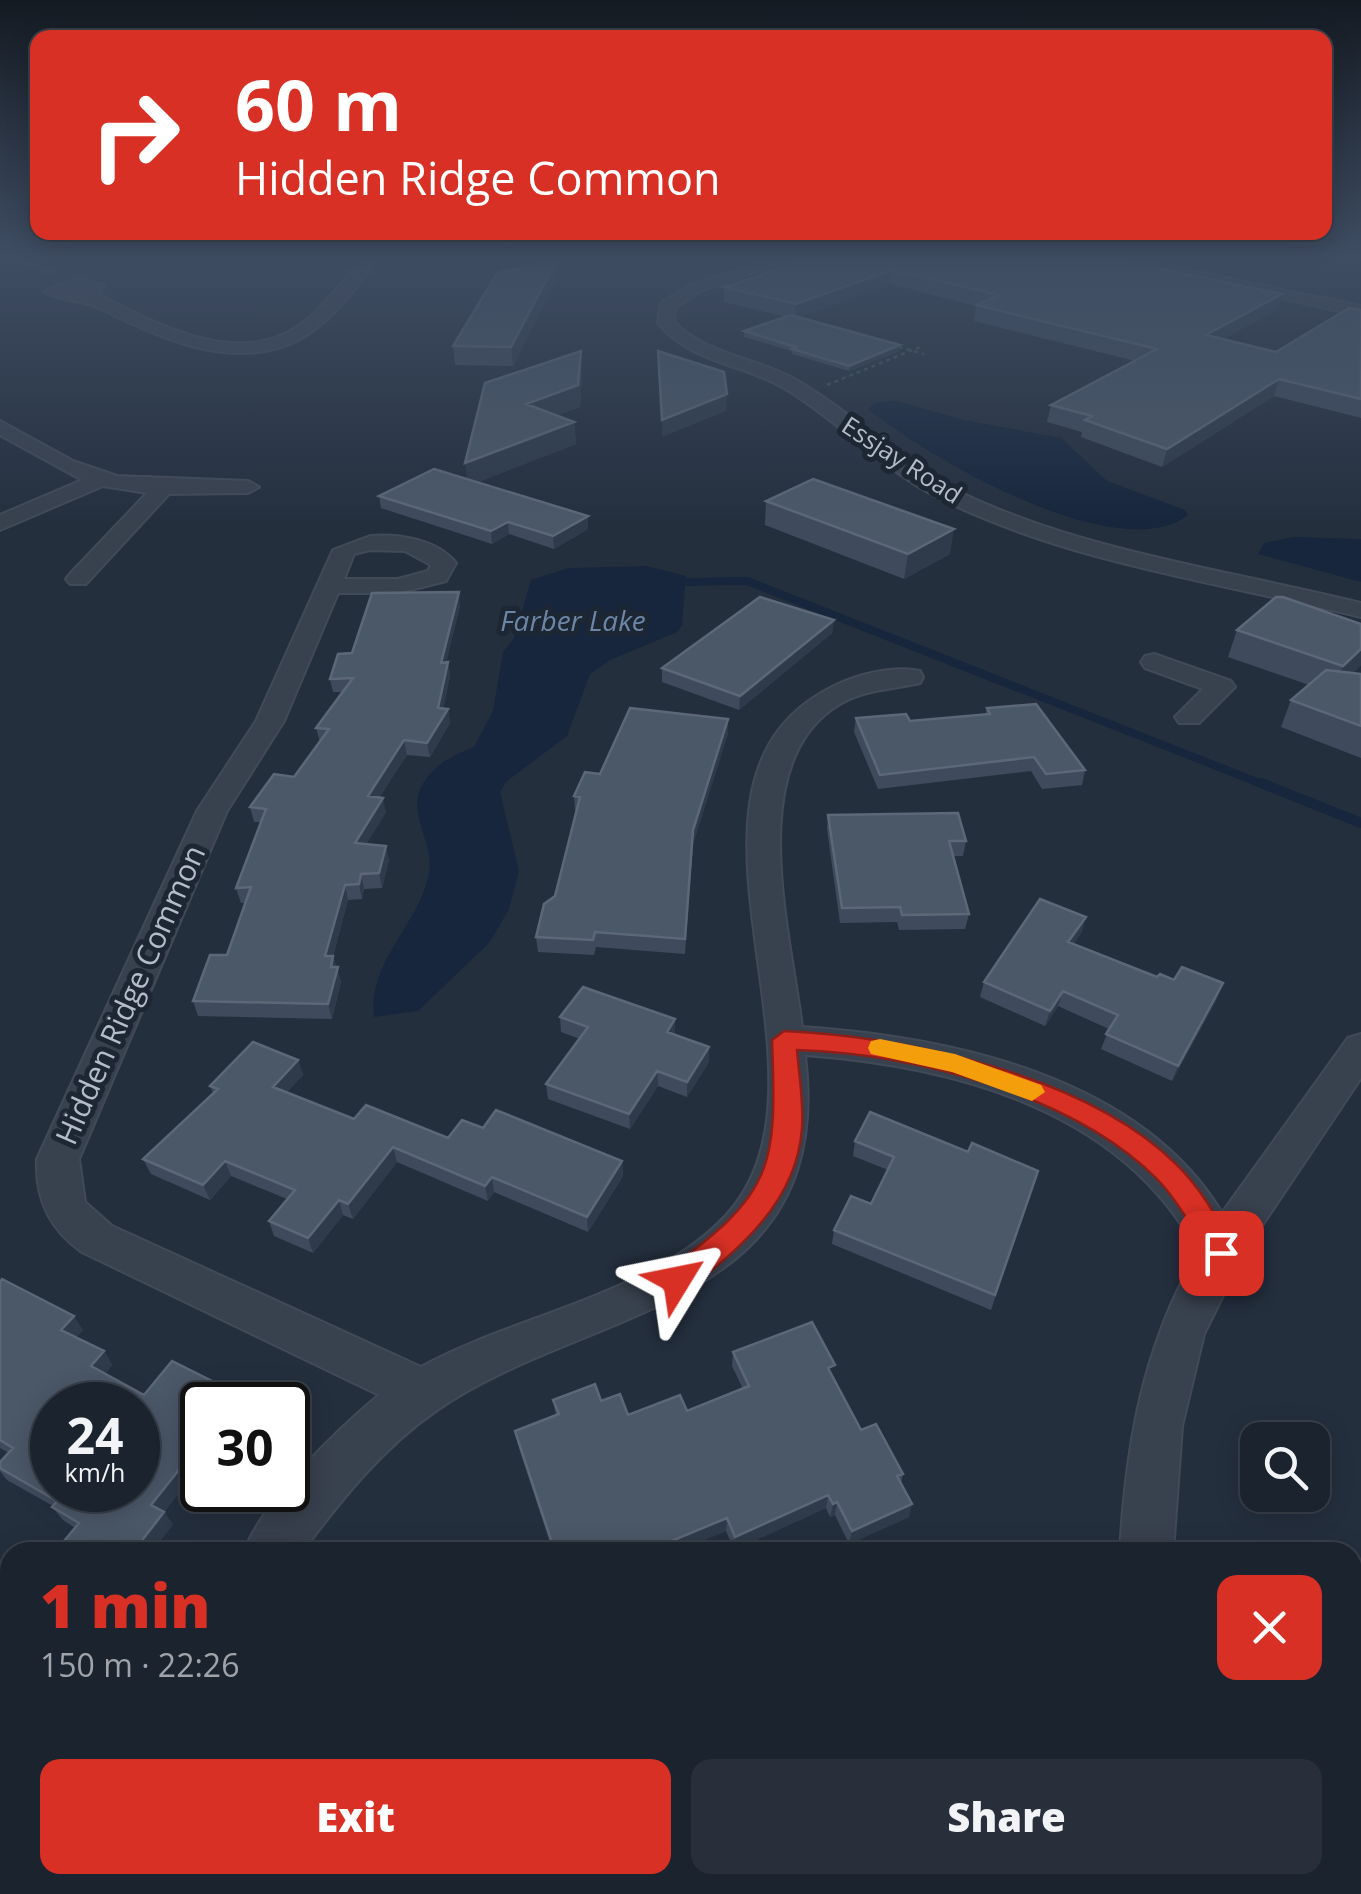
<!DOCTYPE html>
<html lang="en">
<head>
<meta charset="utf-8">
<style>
  :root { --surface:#1b232e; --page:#282f3a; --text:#f1f3f6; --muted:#a0a4aa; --line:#39404a; --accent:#d93025 }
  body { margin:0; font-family:"Open Sans",sans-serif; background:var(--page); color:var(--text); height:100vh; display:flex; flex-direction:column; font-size:38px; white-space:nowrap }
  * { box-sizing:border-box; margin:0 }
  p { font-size:32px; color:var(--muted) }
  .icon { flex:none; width:55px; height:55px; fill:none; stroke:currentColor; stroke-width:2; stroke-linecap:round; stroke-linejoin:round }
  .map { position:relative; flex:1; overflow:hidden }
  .drawer { position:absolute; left:0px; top:1542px; width:1362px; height:352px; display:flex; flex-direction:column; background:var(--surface); border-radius:30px 30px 0 0; box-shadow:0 5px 25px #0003,0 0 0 2px var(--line) }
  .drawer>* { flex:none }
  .guide { position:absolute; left:30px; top:30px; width:1302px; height:210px; border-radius:20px; box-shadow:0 5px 25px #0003,0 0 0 2px var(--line); background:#d93025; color:#fff; overflow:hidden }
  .buttons { position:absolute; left:1240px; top:1422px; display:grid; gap:20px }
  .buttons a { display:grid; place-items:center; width:90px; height:90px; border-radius:20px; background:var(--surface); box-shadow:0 5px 25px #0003,0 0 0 2px var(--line); font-size:50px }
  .speed { position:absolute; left:30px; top:1382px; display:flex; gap:20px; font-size:50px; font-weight:700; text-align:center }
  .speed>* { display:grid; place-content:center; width:130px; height:130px; border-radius:50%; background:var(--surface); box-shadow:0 5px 25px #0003,0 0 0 2px var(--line); line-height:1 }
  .speed small { font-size:25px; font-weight:400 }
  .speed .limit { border:5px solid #111; border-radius:15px; background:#fff; color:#111 }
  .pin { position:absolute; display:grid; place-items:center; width:85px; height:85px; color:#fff; margin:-42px; border-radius:20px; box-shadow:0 5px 15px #0006 }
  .me { position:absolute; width:110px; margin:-55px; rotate:55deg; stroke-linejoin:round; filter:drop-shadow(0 0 8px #0008) }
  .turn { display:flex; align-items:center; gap:35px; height:210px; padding:0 40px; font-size:45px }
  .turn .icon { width:130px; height:130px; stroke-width:2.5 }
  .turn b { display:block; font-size:70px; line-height:85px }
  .round { display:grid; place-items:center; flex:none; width:105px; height:105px; border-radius:20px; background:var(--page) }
  .overview { display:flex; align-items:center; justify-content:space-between; height:170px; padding:0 40px }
  h1 { font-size:60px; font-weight:800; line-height:75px; color:var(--accent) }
  .action { display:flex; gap:20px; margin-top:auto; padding:20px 40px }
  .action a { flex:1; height:115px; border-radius:20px; background:var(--accent); color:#fff; font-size:40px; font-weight:800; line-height:115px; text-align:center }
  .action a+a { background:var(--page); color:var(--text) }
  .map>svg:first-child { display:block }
</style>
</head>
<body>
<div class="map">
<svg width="1361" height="1894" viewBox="0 0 1361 1894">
  <rect width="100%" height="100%" fill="#242f3e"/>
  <!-- water -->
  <path fill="#17263c" d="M897,401l67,19 97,18 46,43 78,29 3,5c-70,54 -261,-58 -320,-106l6,-6z
    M1293,537l68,2v43l-103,-28 6,-11z
    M646,566l40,10 -4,49 -5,7 -67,28 -20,14 -23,62 -60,45 -7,11 19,79 -10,38 -19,33 -72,69 -44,6c-7,-56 46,-93 55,-144 6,-32 -25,-60 -5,-91 12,-19 30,-27 50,-35l19,-36 10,-59 11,-14 17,-58 37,-12z"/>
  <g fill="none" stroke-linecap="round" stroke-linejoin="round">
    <!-- stream-far1 -->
    <path stroke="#17263c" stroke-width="8" d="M685,582l62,-1 520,205"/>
    <!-- stream -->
    <path stroke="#17263c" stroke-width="10" d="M1261,783l100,40"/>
    <!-- minor casing -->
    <g stroke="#414a57" stroke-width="4">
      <path id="minor" d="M16,258h19l21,10 -7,4z
        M364,258h14c-19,25 -40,56 -67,74 -65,45 -147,9 -209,-23 -18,-10 -43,-7 -58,-18l35,-13 25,7 -5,10c61,31 144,76 206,26 22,-18 39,-42 59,-63z
        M777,258h20l-97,33 -25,17 -1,14c32,33 84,36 122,58 58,33 104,83 163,112 126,60 268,78 402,111v14c-139,-34 -286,-53 -416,-116 -59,-28 -104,-79 -161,-113 -41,-24 -95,-26 -126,-65l3,-20 29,-18z
        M1103,258h26l232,48v10z
        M0,421l73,40 44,15 131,5 11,6 -11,6 -79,1 -83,90h-16l-4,-5 4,-5 77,-81 -44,-7 -103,44v-15l82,-35 -82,-45z
        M370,536c29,-2 66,3 86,27l-10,18 -48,12h-60l-54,128 -57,90 -148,348 6,43 27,24 309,141c93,-52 246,-76 313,-161 110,-141 -90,-425 98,-519 23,-12 61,-22 88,-16l3,6 -3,6c-31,7 -60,6 -88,26 -87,62 -41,226 -30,318 148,10 337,49 420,186l126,-175 13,-4v44l-116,173 -41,83 -22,92 -9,126h-53c6,-107 23,-207 78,-300 -76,-142 -243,-186 -393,-197 31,257 -214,249 -368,355 -54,37 -96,90 -135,142h-58c17,-49 93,-122 135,-157l-297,-143c-33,-23 -47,-54 -45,-93l160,-348 59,-90 77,-171zM370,550l35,1 26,14 -3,6 -30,8h-54l10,-25z
        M1154,654l77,27 4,6 -36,36h-20l-4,-6 28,-28 -58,-21 -4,-6 4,-6z
        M10,1871v14h60l-4,9h-66z
        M1174,1885h64l3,9h-64z"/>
    </g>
    <!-- path -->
    <path stroke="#3f5557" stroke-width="2.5" stroke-dasharray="4 4" stroke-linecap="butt" d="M891,345l33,9
      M827,385l93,-38"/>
    <!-- minor -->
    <use href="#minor" fill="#38414e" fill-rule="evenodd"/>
  </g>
  <!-- wall -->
  <path fill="#3f4b5c" d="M781,258l501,36 -4,15 -55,30 53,13 85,-42v108l-87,-22 -112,71 -81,-30 1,-5 -35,-10 4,-17 84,-44 -161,-40 2,-15 -86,-22 -91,33 101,28 -1,6 -50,20 -57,-17v-3l-48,-14v-6l42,-14 -62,-15v-15l57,-18z
    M558,276l-45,90 -58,-1 -2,-19z
    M582,371l-2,36 -23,8 17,7 2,22 -98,38 110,47 -34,20 -45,-15 -17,10 -111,-36 -2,-12 88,-17z
    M766,501l184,53 -46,25 -139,-54z
    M460,606l-14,56h2l2,14 -7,33h5l2,14 -20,34 -23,-2 -28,42 7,15 -20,32 23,16 -7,28 -18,1 -2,10 -14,1 -15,56 8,26 -9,37 -134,-3 -5,-15 34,-46 18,-52h-4l-5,-15 25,-66h-7l-4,-15 44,-30 26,-35 -4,-14 26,-36h-9l-3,-13 22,-26z
    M834,620l-2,13 -93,77 -77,-28v-14z
    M1361,624v41l-8,8 8,1v84l-80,-31 10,-27 18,-15 -81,-28 9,-27z
    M987,708l98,62 -3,15 -40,4 -11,-18 -153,18 -24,-57 2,-14 54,3 75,-6z
    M728,733l-35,111 -8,110 -89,-7 -2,8 -56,-3 -2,-15 19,-41 22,-85h-2l-1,-15 26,-22z
    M828,815l138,26 -3,15h-10l16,58 -4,15 -66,1 -2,-8 -57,1 -13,-94z
    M1082,932l-9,12 84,33 60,22 -45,82 -71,-32 8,-20 -51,-23 -13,20 -65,-29 4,-15z
    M560,1017l115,18 34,12v15l-22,35 -29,-11 -28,43 -82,-30 -2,-15 34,-45 -19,-7z
    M298,1060l5,15 -16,17 67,27 94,19 35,-10 139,33 1,15 -35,56 -94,-40 -6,9 -91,-39 -44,57 -10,-4 -30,38 -39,-17 -5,-15 18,-22 -56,-23 -21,24 -59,-26 -8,-15 70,-66 -3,-7z
    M855,1141l113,11 70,19 -47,139 -159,-66 2,-14 37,-26 17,-34 -35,-14z
    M0,1282l83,48 -7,7 28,14 8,14 -7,9 39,21 58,10v57l-38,50 9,13 -98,3 -12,-8 -11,-13 1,-1 -46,-26 -7,-9v-9l9,-9 -9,-5z
    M733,1352l100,25 28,53 42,44 -2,9 8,34 -60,27 -14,-29 -5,2 -4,-9 -92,42 -8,-19 -52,21h-121l-35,-107 -3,-14 41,-15 -3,-16 48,1 27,14 59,-4 56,-22 -11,-23z
    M986,1885h70l6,9h-70z"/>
  <!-- shaded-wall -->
  <path fill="#2f3b4b" d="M557,260l1,16 -45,90 -2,-19z
    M892,270l-2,14 -95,35 1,-15z
    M1282,294l-4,15 -77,42 5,-16z
    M900,345l-1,6 -50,20v-5z
    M581,351l1,20 -2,36 -52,19 -2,-22z
    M1279,379l-5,17 -112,71 5,-18z
    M727,394l-1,17 -64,26v-17z
    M574,422l2,22 -108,42 -3,-23z
    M588,516v13l-34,20 -1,-13z
    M508,522l1,12 -17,10 -1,-13z
    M954,529l-4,25 -46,25 4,-25z
    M459,592l1,14 -17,70 -2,-13z
    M834,620l-2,13 -93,77 1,-14z
    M1361,649v16l-29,28 11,-27z
    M448,662l2,14 -9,45 7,-12 2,14 -20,34 -3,-14 11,-35z
    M728,719v14l-35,111 -8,110 8,-124z
    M404,740l3,15 -36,56 -3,-15z
    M383,798l3,14 -28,46 -3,-15z
    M386,846l3,14 -7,28 -3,-15z
    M361,874l3,15 -2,10 -3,-15z
    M345,885l3,15 -19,71 -4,-15z
    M1086,917l-4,15 -18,26 4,-16z
    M333,956l8,26 -9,37 -4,-15 3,-37z
    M1223,983l-6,16 -45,82 6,-15z
    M1063,991l-5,15 -13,20 5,-15z
    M675,1019v15l-8,-2z
    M709,1047v15l-22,35v-15z
    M298,1060l5,15 -25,27 -5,-15z
    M657,1071l1,15 -28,43 -1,-15z
    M393,1147l4,15 -44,57 -5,-15z
    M225,1161l6,15 -21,24 -7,-15z
    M622,1161l1,15 -35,56 -1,-15z
    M492,1177l2,15 -6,9 -3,-15z
    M339,1200l4,15 -30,38 -5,-15z
    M74,1316l9,14 -13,14 -9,-14z
    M104,1351l8,14 -12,15 -9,-14z
    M244,1397l4,8h-11z
    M201,1442l1,3v17l-38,50 9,13 -21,27h-19l18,-47z
    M828,1495l-2,13 -92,42 1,-13z
    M837,1502l-2,13 -5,2 3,-13z
    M912,1504l-3,13 -60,27 3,-13z
    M727,1518l-1,13 -52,21h-22v-3z
    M10,1721v27l-10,14v-28z
    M448,1885h6l-1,9h-6z"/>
  <!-- building -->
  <path fill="#4b5868" stroke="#5c6777" stroke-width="2.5" fill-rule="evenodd" d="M781,258h327l174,36 -76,41 70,17 73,-44 12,2v89l-82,-20 -112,70 -82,-29 7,-4 -41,-11 106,-56 -181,-44 23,-10 -107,-25 -96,34 -72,-17 77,-25z
    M557,260l-46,87 -58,-1 44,-73z
    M791,315l109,30 -51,21 -57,-17 4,-2 -52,-16z
    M581,351l-3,34 -52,19 48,18 -109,41 20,-80z
    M658,351l66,21 3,22 -65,26z
    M434,469l154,47 -35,20 -45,-14 -17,9 -112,-35z
    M813,479l141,50 -46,25 -142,-53z
    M459,592l-18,71 7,-1 -10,46 10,1 -21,34 -23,-3 -36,56 15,2 -28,45 31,3 -7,27 -18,1 -2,10 -14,1 -20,71h8l-2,11h7l-10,37 -135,-3 17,-46h17l24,-68 -15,1 30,-79 -16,-2 24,-33 20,3 35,-48 -13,-1 37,-50 -23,1 8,-25 14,-1 20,-60z
    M760,597l74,23 -94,76 -78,-28z
    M1276,597h7l78,27v25l-18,17 -106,-36z
    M1326,670l35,4v52l-70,-26z
    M1036,704l49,66 -39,4 -12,-17 -154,18 -24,-57 50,-4 4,7 80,-7 -3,-6z
    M630,708l98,11 -35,111 -8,109 -90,-7 -2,8 -57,-3 8,-33 11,-8 25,-99 -6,-1 11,-24 15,2z
    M958,813l8,28h-17l20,73 -67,1 -2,-8 -58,1 -14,-93z
    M1040,899l46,18 -18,25 89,35 3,-3 14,6 8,-13 41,16 -45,83 -72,-32 12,-19 -55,-24 -13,20 -66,-29z
    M583,987l92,32 -8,13 42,15 -22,35 -30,-11 -28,43 -83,-30 42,-57 -28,-10z
    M253,1042l45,18 -25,27 81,32 12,-14 82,33 14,-18 21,8 13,-18 126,51 -35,56 -95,-40 -7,9 -92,-39 -45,57 -9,-4 -31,38 -39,-17 26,-31 -70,-29 -22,24 -60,-26 75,-70 -8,-3z
    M870,1112l98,40 4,-9 66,28 -43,124 -161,-65 17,-34 20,8 23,-47 -39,-16z
    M2,1279l72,37 -13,14 43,21 -13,15 53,29 28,-34 72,36 -7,8h-35v38l-1,-1 -50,63 13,7 -31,40h-78l24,-29 -27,-16 5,-6 -57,-33v-6l13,-14 -13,-8v-158zM52,1405h86v85h-86z
    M812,1322l23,43 -7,3 33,62 15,-6 27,50 -6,2 15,28 -60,27 -15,-29 -4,2 -5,-9 -93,42 -8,-19 -75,31 1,3h-98l-40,-121 44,-17 -6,-14 42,-16 6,17 19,-7 8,21 52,-20 7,16 62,-25 -16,-34z
    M0,1708l10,6v7l-10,13z
    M256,1885h192l-1,9h-193z
    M998,1885h58l6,9h-59z"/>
  <!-- sky -->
  <linearGradient id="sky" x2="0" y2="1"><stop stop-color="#141a22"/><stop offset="0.49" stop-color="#3f4d63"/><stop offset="1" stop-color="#3f4d63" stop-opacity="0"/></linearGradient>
  <rect width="1361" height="523" fill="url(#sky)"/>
  <!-- route -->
  <path fill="#d93025" stroke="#8d1f18" stroke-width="2.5" d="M784,1031c123,5 303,45 392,133 26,25 44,57 59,89l-4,9 -10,4 -10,-4c-16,-29 -31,-59 -54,-83 -85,-85 -243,-125 -360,-129 2,25 7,53 5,78 -5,73 -61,120 -114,161l-11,3 -10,-3 -4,-9 4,-10c107,-77 110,-102 105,-230z"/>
  <!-- slow -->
  <path fill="#f59e0b" d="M880,1039l75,15 86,31 4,7 -13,9 -80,-29 -81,-18 -3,-6 3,-7z"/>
  <g text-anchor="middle" stroke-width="10" stroke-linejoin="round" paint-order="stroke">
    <!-- far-street labels -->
    <g font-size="25" fill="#b4bcc9" stroke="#1d2633">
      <text transform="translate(902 460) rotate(33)" y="9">Essjay Road</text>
    </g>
    <!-- far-water labels -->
    <g font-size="28" font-style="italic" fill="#6d86a8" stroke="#1d2633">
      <text x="573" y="631">Farber Lake</text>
    </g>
    <!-- street labels -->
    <g font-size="30" fill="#b4bcc9" stroke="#1d2633">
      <text transform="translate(131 995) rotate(-66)" y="10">Hidden Ridge Common</text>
    </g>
  </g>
</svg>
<div class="buttons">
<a><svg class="icon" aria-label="search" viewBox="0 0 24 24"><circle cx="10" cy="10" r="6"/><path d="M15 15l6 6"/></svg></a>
</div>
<div class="speed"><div>24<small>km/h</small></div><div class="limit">30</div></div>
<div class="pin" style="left:1221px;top:1253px;background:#d93025"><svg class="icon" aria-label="arrive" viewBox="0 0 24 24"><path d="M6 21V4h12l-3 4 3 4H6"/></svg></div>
<svg class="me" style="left:677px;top:1280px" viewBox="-20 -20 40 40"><path d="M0-17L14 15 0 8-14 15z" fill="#d93025" stroke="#fff" stroke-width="4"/></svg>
<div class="guide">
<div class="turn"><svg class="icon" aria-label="right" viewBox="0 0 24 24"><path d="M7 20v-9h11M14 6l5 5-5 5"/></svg><div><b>60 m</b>Hidden Ridge Common</div></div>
</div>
<section class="drawer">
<div class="overview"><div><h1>1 min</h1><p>150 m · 22:26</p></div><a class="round" style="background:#d93025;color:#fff"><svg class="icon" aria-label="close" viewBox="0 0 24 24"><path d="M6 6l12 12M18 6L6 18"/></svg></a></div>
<div class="action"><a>Exit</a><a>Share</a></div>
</section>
</div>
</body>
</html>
